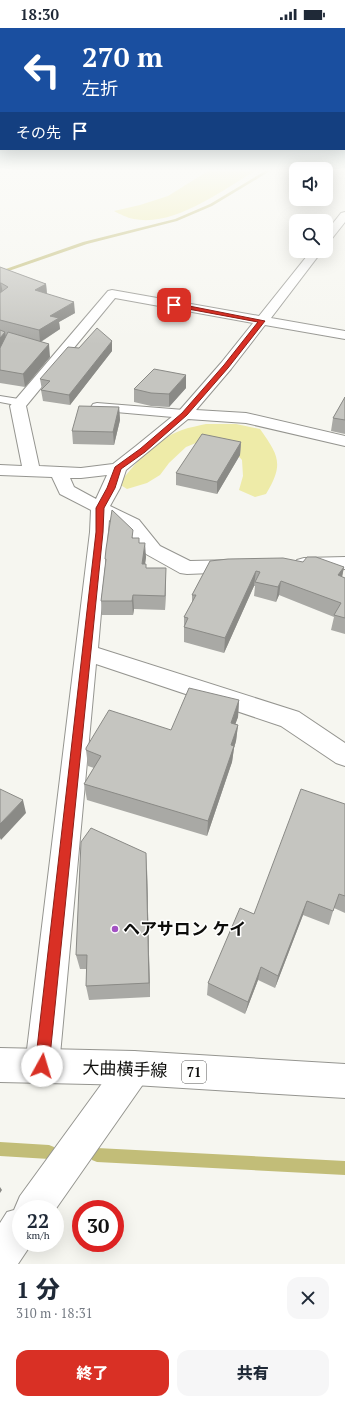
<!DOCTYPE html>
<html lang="ja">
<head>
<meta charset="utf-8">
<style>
  :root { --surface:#fff; --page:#f6f6f7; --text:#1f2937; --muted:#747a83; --accent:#d93025 }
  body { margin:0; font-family:"PT Serif","Noto Sans JP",serif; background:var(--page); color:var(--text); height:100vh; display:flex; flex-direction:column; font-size:15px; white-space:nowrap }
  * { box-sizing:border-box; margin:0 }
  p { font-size:13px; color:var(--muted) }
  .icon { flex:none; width:22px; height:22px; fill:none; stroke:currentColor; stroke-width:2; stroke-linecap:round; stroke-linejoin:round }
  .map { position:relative; height:1236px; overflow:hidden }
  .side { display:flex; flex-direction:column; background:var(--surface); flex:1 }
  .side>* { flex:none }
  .banner { position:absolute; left:0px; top:0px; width:345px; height:122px; box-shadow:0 4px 16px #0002; background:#1a4fa0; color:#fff; overflow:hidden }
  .fabs { position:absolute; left:289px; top:134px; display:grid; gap:8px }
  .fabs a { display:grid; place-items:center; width:44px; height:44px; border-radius:8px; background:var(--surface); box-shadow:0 4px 16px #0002; font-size:20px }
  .speed { position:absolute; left:12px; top:1172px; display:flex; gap:8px; font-size:20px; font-weight:700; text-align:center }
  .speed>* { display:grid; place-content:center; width:52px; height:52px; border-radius:50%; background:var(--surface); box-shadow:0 4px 16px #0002; line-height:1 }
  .speed small { font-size:10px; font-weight:400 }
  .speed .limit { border:6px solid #d22; background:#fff; color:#111 }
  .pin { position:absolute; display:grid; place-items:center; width:34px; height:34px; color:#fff; margin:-17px; border-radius:8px; box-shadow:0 2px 6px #0006 }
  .me { position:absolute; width:44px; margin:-22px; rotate:6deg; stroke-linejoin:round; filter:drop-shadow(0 0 3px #0008) }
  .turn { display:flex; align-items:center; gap:14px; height:84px; padding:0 16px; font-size:18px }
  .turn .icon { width:52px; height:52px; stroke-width:2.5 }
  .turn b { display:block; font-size:28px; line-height:34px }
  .then { display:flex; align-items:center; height:38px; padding:0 16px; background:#0003; gap:8px; font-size:15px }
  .round { display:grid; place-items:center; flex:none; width:42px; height:42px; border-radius:12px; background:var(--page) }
  .head { display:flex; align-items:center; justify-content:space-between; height:68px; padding:0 16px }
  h1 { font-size:24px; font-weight:800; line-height:30px }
  .action { display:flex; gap:8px; margin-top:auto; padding:8px 16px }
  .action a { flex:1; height:46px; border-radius:12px; background:var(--accent); color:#fff; font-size:16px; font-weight:800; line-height:46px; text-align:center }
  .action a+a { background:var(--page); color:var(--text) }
  .status { display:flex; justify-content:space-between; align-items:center; height:28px; padding:0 20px; background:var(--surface); direction:ltr }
  .status svg { height:11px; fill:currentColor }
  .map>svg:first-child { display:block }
</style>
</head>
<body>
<div class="status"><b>18:30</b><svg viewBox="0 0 49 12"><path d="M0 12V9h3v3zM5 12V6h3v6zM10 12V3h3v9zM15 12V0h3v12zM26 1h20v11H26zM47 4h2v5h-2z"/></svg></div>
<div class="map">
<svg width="345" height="1236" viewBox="0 0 345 1236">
  <rect width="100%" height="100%" fill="#f6f6f0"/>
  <!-- green -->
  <path fill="#eeeba8" d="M208,143h47c-34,20 -81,56 -121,48 -7,-1 -14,-5 -20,-8l26,-6 28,-9z
    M206,396h30l24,5c19,27 24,35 6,65l-11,3 -16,-7 4,-14 -1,-16 -11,-12 -30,-7 -15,6 -17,16 -9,12 -13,8 -20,6 -8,-5c17,-22 36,-44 63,-54 8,-3 16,-4 24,-6z"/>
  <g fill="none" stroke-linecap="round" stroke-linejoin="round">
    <!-- stream -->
    <path fill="#c2bd78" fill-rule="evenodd" d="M265,143h5l-58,35 -35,15 -90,23 -87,30v-3l83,-29 92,-23 35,-15z
      M0,1114l49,3 5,2 2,5 -2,5 -5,2 -49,-3z
      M97,1120l248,13v14l-248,-13 -5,-2 -2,-5 2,-5z"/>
    <!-- service casing -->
    <g stroke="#959590" stroke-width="2">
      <path id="service" d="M0,368l25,4 2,2 -2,2 -4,2 -21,-4z
        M97,375l87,7 4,1 2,3 -2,3 -4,1 -91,-8 -2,-3 2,-3z"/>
    </g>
    <!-- minor casing -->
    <g stroke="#959590" stroke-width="2">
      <path id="minor" d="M345,184v10l-15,19 -4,1v-10l15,-19z
        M311,223h11l-51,67 74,13v8l-80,-14 -34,44 -35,41 50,3 99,23v10l-99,-23 -58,-4 -62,51 -6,18 -10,18 29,14 21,26 30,15 46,-1 7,1 3,5 -3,5 -7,1 -49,2 -7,-1 -34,-19 -21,-26 -16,-8 -11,128 201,64 46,31v23l-9,-3 -55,-37 -185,-62 -37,402 -5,12 -12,5 -12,-5 -5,-12 65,-534 1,-22 -31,-16 -8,-17 -52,-2v-10l22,1 -12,-60 98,-115 4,-1 147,26zM115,270l138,25 -32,40 -42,48 -43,35 -23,18 -32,4 -42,-2 -13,-60zM107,447l-11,24 -22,-12 -4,-9h11z
        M345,529v12l-41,1 -7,-2 -3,-4 3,-4 7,-2z
        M134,1023l12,5 5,12 -5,12 -91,130 -34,-1v34h11l-14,21h-18v-41l7,-11 7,-2 6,-14 102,-140z"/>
    </g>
    <!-- primary casing -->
    <g stroke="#959590" stroke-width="2">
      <path id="primary" d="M0,1020l134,3 211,13v34l-211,-13 -134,-3z"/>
    </g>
    <!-- service -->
    <use href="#service" fill="#fff" fill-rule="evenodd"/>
    <!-- minor -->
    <use href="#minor" fill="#fff" fill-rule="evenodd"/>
    <!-- primary -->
    <use href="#primary" fill="#fff" fill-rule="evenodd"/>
  </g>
  <!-- wall -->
  <path fill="#a9a9a5" d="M0,239l46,17 1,10 28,19 -16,9 1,7 -19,13 9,15 -25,30 -25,-4z
    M79,320l33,3 -42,54 -27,-4 -2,-11h1l-2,-11z
    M186,360l-17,19 -18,-1 -17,-4v-13z
    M345,369v37l-14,-3 2,-13z
    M119,379l1,13 -6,25 -41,-1 -1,-13z
    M241,414l-1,13 -23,39 -41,-9v-12z
    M133,510l6,5 7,14 -1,7 1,4 20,14 -1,28 -31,-1 -1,6h-31l-1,-14 4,-35v-7z
    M210,533l93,1 41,5 -2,10 3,1v56l-14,-4 3,-13 -55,-22 -3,7 -22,-6 1,-10h-1l-30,67 -40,-11v-25l8,-14v-8z
    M239,672l-1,17 -3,7 3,1 -2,16 -2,7 -2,14 -25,74 -120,-36 -3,-16 10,-16 -6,-2 -2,-16 85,-20z
    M345,776v109l-11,-5 -5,17 -26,-10 -28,73 -17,-8 -13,34 -38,-19 1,-12 46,-69z
    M147,841l3,128 -61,3 -3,-14 1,-17h-7l-4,-14z"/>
  <!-- shaded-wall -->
  <path fill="#8a8a86" d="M0,255h1l2,11 -3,1z
    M46,256l1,11 -12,-5z
    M74,274l1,11 -16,9 1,7 -20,13 -1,-12 11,-14z
    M5,304l2,12 -7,8v-14z
    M112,313v10l-42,54 -1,-10z
    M49,316l1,13 -25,30 -2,-13z
    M186,347v13l-17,19v-13z
    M119,379l1,13 -6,25 -1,-13z
    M241,414l-1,13 -23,39v-12z
    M145,515l1,14 -3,21 -1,-14z
    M344,539l-3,15 -3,-7z
    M166,540v14l-1,28v-14z
    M256,543l-2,15 -30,67 1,-15z
    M281,553l-2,14 -3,7 2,-15z
    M133,567l1,14 -1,6 -1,-14z
    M239,672l-1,17 -8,22 1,-16z
    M238,697l-2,16 -2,7 -2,14 -25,74 1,-15 23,-76z
    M23,772l3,13 -25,27 -1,-2v-14z
    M146,825l1,16 3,128 -1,-14z
    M307,873l-4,14 -28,73 3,-12z
    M261,939l-3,13 -13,34 3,-12z
    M0,1159l2,3 -2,3z"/>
  <!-- building -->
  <path fill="#c5c5c0" stroke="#8a8a86" d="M0,239l46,17 -11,6 39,12 -24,14 9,2 -20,12 -39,-10v-27l8,-6 -7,-4h-1z
    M97,300l15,13 -43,54 -28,-5 9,-9 -10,-2 28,-32 11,1z
    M0,302l5,2 -5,6z
    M8,304l41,12 -26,30 -23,-4v-22z
    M154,341l32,6 -17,19 -18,-1 -17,-4z
    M345,369v23l-12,-2z
    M79,378l40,1 -6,25 -41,-1z
    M202,406l39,8 -24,40 -41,-9z
    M112,482l21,20 -1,8h7v5h6l-3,21h4v4h20l-1,28 -32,-1 -1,6h-31l5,-42h-1l1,-10z
    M307,529h9l28,10 -6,8 7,3v40l-11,-3 7,-12 -60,-22 -3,6 -23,-5 5,-10 -4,-1 -31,67 -41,-11 4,-9 -4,-1 12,-22h-4l18,-34 18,-2 55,-1 20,4z
    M189,660l50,12 -8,23 7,2 -7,20 3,1 -26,75 -124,-37 17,-28 -15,-6v-2l23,-38 62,20z
    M0,761l23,11 -23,24z
    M301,761l44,15v92l-6,-2 -6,17 -26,-10 -29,75 -17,-9 -13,35 -40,-19 32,-75 14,6z
    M91,800l55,25 3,130 -63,3 1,-31h-11l5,-113z"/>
  <!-- sky -->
  <linearGradient id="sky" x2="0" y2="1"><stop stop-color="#99b8bb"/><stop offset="0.45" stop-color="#fbfbf8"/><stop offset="1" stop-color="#fbfbf8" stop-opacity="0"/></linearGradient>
  <rect width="345" height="316" fill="url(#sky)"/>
  <!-- route -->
  <path fill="#d93025" stroke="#8d1f18" d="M174,275l91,18 -37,47 -41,47 -42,37 -24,17 -6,19 -11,20 -1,24 -54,534 -2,5 -5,2 -5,-2 -2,-5 61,-534v-24l11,-20 8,-21 25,-18 42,-36 42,-48 34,-43 -86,-16 -1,-1z"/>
  <!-- markers -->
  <circle fill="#a352c3" stroke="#fffffe" stroke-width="1.5" cx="115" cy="901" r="4"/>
  <g text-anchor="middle" stroke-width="3" stroke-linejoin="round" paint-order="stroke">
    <!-- shield labels -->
    <rect fill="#fffffe" stroke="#565654" stroke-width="1" x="182" y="1033" width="24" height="22" rx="3"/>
    <g font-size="13" font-weight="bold" fill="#0d0d0b">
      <text x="194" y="1049">71</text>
    </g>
    <!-- near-poi labels -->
    <g font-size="17" font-weight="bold" fill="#0d0d0b" stroke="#fffffe" text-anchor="start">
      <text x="123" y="907">ヘアサロン ケイ</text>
    </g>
    <!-- near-street labels -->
    <g font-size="17" fill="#0d0d0b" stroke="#fffffe">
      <text transform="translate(125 1041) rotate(2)" y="6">大曲横手線</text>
    </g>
  </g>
</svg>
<div class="fabs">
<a><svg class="icon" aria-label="sound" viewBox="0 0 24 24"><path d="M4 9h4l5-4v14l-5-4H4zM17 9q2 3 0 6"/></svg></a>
<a><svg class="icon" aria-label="search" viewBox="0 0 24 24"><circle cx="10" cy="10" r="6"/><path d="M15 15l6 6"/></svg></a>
</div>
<div class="speed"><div>22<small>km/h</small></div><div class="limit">30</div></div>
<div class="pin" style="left:174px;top:277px;background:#d93025"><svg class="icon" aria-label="arrive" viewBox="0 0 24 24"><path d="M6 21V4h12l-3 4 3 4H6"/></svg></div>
<svg class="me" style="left:42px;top:1038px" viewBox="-20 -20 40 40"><circle r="19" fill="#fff"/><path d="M0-13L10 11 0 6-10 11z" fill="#d93025"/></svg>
<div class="banner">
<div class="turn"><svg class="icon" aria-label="left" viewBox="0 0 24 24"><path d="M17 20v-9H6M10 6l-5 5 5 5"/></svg><div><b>270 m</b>左折</div></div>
<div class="then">その先<svg class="icon" aria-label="arrive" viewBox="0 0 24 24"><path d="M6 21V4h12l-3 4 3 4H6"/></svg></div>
</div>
</div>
<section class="side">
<div class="head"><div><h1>1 分</h1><p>310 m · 18:31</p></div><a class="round"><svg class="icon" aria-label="close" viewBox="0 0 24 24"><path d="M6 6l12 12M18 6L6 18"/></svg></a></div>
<div class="action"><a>終了</a><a>共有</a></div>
</section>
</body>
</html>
